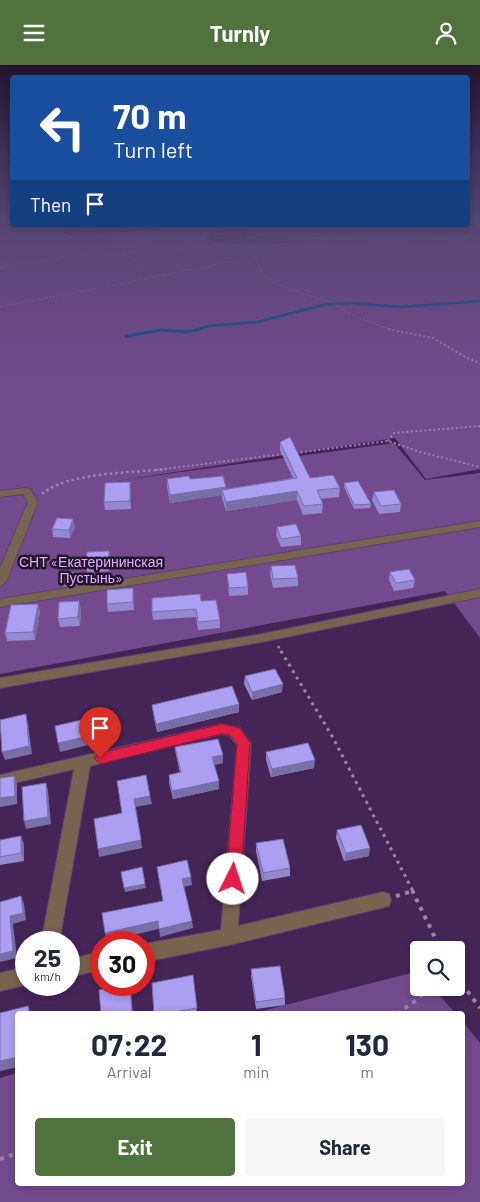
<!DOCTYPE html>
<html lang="en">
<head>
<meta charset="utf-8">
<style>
  :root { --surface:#fff; --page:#f6f6f7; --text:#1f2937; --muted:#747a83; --accent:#50733d }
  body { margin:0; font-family:Barlow,sans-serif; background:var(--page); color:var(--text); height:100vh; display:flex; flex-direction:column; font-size:19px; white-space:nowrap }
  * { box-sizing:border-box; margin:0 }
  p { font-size:16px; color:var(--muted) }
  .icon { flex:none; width:28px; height:28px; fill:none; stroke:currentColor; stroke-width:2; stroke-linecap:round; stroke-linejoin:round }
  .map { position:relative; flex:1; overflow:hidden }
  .sheet { position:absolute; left:15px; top:946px; width:450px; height:175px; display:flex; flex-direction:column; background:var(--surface); border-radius:5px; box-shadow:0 2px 8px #0003 }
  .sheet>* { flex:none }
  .hud { position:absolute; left:10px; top:10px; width:460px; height:152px; border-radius:5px; box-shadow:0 2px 8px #0003; background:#1a4fa0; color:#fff; overflow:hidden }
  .fabs { position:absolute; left:410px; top:876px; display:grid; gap:10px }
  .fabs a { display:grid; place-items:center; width:55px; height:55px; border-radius:5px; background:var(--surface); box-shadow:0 2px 8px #0003; font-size:25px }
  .speed { position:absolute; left:15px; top:866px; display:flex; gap:10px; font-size:25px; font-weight:700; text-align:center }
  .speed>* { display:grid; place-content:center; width:65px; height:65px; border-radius:50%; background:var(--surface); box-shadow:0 2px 8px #0003; line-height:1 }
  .speed small { font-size:12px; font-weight:400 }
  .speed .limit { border:8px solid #d22; background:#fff; color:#111 }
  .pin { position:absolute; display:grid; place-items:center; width:42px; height:42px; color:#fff; margin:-51px -21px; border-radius:50% 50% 50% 0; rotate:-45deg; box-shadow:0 0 5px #0007 }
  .pin .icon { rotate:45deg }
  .me { position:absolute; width:55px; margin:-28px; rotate:4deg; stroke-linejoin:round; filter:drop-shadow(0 0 4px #0008) }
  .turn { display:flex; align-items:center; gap:18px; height:105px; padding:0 20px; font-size:22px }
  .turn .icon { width:65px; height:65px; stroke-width:2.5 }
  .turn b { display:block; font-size:35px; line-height:42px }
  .then { display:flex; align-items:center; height:48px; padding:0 20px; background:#0003; gap:10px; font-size:19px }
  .eta { display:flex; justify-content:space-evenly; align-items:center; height:85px; text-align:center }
  .eta b { font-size:30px; font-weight:700; line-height:35px }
  .cta { display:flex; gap:10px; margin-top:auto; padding:10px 20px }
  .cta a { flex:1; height:58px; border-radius:5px; background:var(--accent); color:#fff; font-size:20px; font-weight:700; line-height:58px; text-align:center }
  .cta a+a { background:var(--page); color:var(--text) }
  header { display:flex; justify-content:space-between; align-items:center; height:65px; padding:0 20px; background:var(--accent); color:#fff; font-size:22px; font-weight:700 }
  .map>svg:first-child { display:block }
</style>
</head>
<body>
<header><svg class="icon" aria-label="menu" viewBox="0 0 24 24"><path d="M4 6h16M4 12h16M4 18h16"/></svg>Turnly<svg class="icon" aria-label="person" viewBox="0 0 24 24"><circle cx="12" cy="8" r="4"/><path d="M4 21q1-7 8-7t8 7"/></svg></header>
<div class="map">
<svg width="480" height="1137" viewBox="0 0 480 1137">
  <rect width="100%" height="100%" fill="#442557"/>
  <!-- green -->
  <path fill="#734a8d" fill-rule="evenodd" d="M468,157h12v247l-54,10 -31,-41 -279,43 278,-38 31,37 55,-7v165l-35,-47 -445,83v-446l14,-3h53l-5,6 9,5h10l82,-8 12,-3h293zM235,162l22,8 27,2 5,5 -50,3 -33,-5 7,-9z
    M419,906v16l14,1 23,26h-206z
    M463,957l17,21v159h-480v-124l17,-5 1,111h444z"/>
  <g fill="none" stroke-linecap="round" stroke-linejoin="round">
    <!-- stream-far1 -->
    <path stroke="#0f528f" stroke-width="2.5" d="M196,265l13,-4 48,-4 70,-18 24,-1 50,4 79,-6"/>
    <!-- stream -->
    <path stroke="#0f528f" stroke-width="3" d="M126,271l35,-6 27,2 12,-3"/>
    <!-- minor casing -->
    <g stroke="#5e4170" stroke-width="2">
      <path id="minor" d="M26,423l4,1 8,13 -32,80 -6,4v-18l28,-66 -5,-8 -23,3v-6z
        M480,456v6l-480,80v-8z
        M480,524v8l-218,45 -262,46v-10l262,-44z
        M222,659l18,4 11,16 -13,182 145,-34 6,2 2,6 -2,6 -160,39 -85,17v-18l77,-14 16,-185 -7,-9 -8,-2 -132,32 -31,177h-18l33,-174 -72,17 -2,-1v-10z
        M101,887v18l-32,7v-18z
        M26,902v18l-26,6v-18z"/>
    </g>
    <!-- path-far4 -->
    <path stroke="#9a82aa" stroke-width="1" stroke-dasharray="1 2" stroke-linecap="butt" d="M78,160l45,21
      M139,160l33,2 99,14 39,-3 85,3 85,-6
      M240,160l7,10 13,34 11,12 16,8 44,13 25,15 36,13
      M380,160l49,12
      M242,162l8,-2
      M0,166l19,-6
      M437,174l43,6
      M0,195l14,3
      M0,202l74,-11 193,-14
      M144,205l-8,-10 -13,-7v-7l77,-14
      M0,242l332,-65"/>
    <!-- path-far3 -->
    <path stroke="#9a82aa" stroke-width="2" stroke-dasharray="2 2.5" stroke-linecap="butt" d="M388,264l45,9 34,20 13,5
      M388,376l6,-8 86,-7
      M296,388l92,-12 32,11 60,15
      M156,405l127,-16"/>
    <!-- path-far2 -->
    <path stroke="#9a82aa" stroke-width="2.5" stroke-dasharray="2.5 3" stroke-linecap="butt" d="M42,429c25,-22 90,-21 124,-25
      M278,581l4,7"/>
    <!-- path-far1 -->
    <path stroke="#9a82aa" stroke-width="3" stroke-dasharray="3 4.5" stroke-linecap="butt" d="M281,586l51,85 81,155"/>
    <!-- path -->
    <path stroke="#9a82aa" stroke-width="4" stroke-dasharray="4 5.5" stroke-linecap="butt" d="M412,825l29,60
      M396,831l17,-5
      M456,911l24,32
      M397,949l22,-16 8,-11
      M0,1094l18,-6"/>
    <!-- minor -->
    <use href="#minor" fill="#77644e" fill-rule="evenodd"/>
  </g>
  <!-- wall -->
  <path fill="#9488ce" d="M280,377l30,36 30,10 -1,9 -19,2 3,5 -1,9 -19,2 -6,-15 -71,11 -4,-13v-3l-52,8 -3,-17v-7h23l36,10 67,-11 -13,-28z
    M130,417l1,8v19l-26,1 -1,-8z
    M344,418l27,21 -1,4 -16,1 -10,-22z
    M374,427l27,12 -1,8 -21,2 -7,-14z
    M75,462l-5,11 -17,-1 -1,-8z
    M277,462l24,9v9l-20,2 -5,-12z
    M109,486l1,8 -1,12 -22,2 -1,-9z
    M271,501l27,12v8l-25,2 -3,-14z
    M390,507l25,8 -2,8 -19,3 -5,-11z
    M227,509l21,13v8l-19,1z
    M133,523l1,22 -26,2 -1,-8z
    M201,536l19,19v8l-22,2 -2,-13 -43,3 -1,-8z
    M38,539l2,8 -5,28 -28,1 -2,-8z
    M81,544l-1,17 -20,1 -2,-8z
    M245,611l37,16 -30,8 -8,-16z
    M239,639v8l-82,20 -4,-19 -1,-8z
    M175,682l48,16 -9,2 5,16v8l-46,10 -4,-16v-8l11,-2 -4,-18z
    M266,687l48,16 -43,9 -5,-17z
    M337,765l32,26 -25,5 -8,-23z
    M0,775l24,4v17l-24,4z
    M256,778l34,25v8l-28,5 -6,-30z
    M251,904l34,29v7l-29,4 -5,-33z
    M193,910l4,39h-43z"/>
  <!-- shaded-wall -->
  <path fill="#786fa8" d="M130,417l1,8v19l-1,-8z
    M226,422l1,8 -5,-5v5l-52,8v-8z
    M297,426v9l-71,11v-9z
    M73,454l2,8 -5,11 -1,-8z
    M109,486l1,8 -1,12 -1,-8z
    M78,507l1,4 -1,8 -15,3 -1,-4z
    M133,523l1,9v13l-1,-8z
    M79,536l2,8 -1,17 -2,-9z
    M38,539l2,8 -5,28 -2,-8z
    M283,619l-1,8 -30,8v-8z
    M239,639v8l-82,20 -1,-8z
    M26,649l2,9 4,31 -27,6 -3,-8z
    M98,669l2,8 -40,10 -2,-9z
    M223,690v8l-11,2v-8z
    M315,695l-1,8 -43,9 1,-8z
    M14,711l3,8v20l-17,3v-9z
    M219,716v8l-46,10 -1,-8z
    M46,718l2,8 3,33 -25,5 -2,-8z
    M150,731l2,8 -17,3 -1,-8z
    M21,771l3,8v17l-3,-8z
    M141,775l1,8 -43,9 -1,-8z
    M370,783l-1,8 -25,5 2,-8z
    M191,812l1,8 -9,2 -1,-8z
    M145,819l1,4 -21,4 -1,-4z
    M21,831l3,8 2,16 -13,4 4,34 -17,4v-8l10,-38z
    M158,856l1,8 -52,12 -2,-8z
    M192,856l1,7 -33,9 -1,-8z
    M130,920l1,6 2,23h-1z
    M28,941l4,8h-3z
    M18,992v10l-18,4v-10z"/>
  <!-- building -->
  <path fill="#ac9ef0" stroke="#786fa8" d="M290,372l20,41 23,-3 7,13 -23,2 6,14 -19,2 -7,-15 -71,11 -4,-12 75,-12 -17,-36z
    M189,411l1,3 33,-3 3,11 -56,8 -3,-16z
    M358,416l13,23 -17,1 -10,-22z
    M130,417v19l-26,1 1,-19z
    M394,425l7,14 -20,2 -7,-14z
    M57,453l16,1 -4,11 -17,-1z
    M296,459l5,12 -20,3 -4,-12z
    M109,486l-1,12 -22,1 1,-12z
    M295,500l3,13 -25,1 -2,-13z
    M409,504l6,11 -19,3 -6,-11z
    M78,507l-1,8 -15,3 1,-10z
    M246,507l2,15 -19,1 -2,-14z
    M133,523v14l-26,2v-14z
    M200,529l1,7 15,-1 4,20 -22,2 -2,-13 -44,3v-14z
    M79,536l-1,16 -20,2 1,-17z
    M38,539l-5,28 -28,1 6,-28z
    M275,604l8,15 -31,8 -7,-16z
    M232,621l7,18 -83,20 -4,-19z
    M26,649l3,32 -27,6 -2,-32z
    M95,652l3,17 -40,9 -3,-17z
    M218,674l5,16 -11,2 7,24 -47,10 -3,-16 12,-3 -6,-25z
    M308,678l7,17 -43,9 -6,-17z
    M146,710l4,21 -16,3 7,41 -43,9 -4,-30 28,-6 -5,-32z
    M14,711l1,20 -15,2v-20z
    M46,718l2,34 -24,4 -2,-34z
    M361,760l9,23 -24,5 -9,-23z
    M21,771v17l-21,4v-17z
    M283,774l7,29 -27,5 -7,-30z
    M187,795l4,17 -9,2 10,42 -33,8 -1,-8 -53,12 -3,-20 61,-12 -6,-34z
    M142,802l3,17 -21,4 -3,-16z
    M21,831l2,17 -13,3 3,35 -13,3v-52z
    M280,901l5,32 -29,4 -5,-33z
    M193,910l4,33 -34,6h-9l-2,-31z
    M125,920h5l2,29h-31l-2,-24z
    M28,941l1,8h-11v43l-18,4v-48z"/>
  <!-- sky -->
  <linearGradient id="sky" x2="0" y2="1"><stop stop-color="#251430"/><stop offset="0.5" stop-color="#564674"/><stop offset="1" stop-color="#564674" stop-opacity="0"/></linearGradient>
  <rect width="480" height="316" fill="url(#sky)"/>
  <!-- route -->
  <path fill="#e11d48" stroke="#92132f" d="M222,659l18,4 10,15 -9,136 -2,5 -6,2 -5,-2 -2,-5 11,-135 -6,-8 -9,-2 -122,30 -6,-6 6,-5z"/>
  <g text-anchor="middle" stroke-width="5" stroke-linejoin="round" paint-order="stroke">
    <!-- park labels -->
    <g font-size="14" fill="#ddaffd" stroke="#24162c">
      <text x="91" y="502">СНТ «Екатерининская<tspan x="91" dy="16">Пустынь»</tspan></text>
    </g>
  </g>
</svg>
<div class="fabs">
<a><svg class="icon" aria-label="search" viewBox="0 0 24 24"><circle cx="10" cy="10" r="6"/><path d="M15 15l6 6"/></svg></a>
</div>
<div class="speed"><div>25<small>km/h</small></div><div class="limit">30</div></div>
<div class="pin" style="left:100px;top:693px;background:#d93025"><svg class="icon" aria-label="arrive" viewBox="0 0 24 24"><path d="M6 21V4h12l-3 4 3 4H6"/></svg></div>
<svg class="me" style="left:233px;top:814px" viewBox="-20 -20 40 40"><circle r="19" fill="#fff"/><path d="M0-13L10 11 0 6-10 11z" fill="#e11d48"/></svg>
<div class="hud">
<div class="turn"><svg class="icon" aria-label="left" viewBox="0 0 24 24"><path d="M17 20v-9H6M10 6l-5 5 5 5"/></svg><div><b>70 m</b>Turn left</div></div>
<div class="then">Then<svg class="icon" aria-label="arrive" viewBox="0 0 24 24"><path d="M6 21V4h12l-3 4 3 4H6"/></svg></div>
</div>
<section class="sheet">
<div class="eta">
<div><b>07:22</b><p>Arrival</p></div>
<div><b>1</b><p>min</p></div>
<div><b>130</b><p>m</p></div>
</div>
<div class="cta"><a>Exit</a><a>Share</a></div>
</section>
</div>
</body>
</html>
